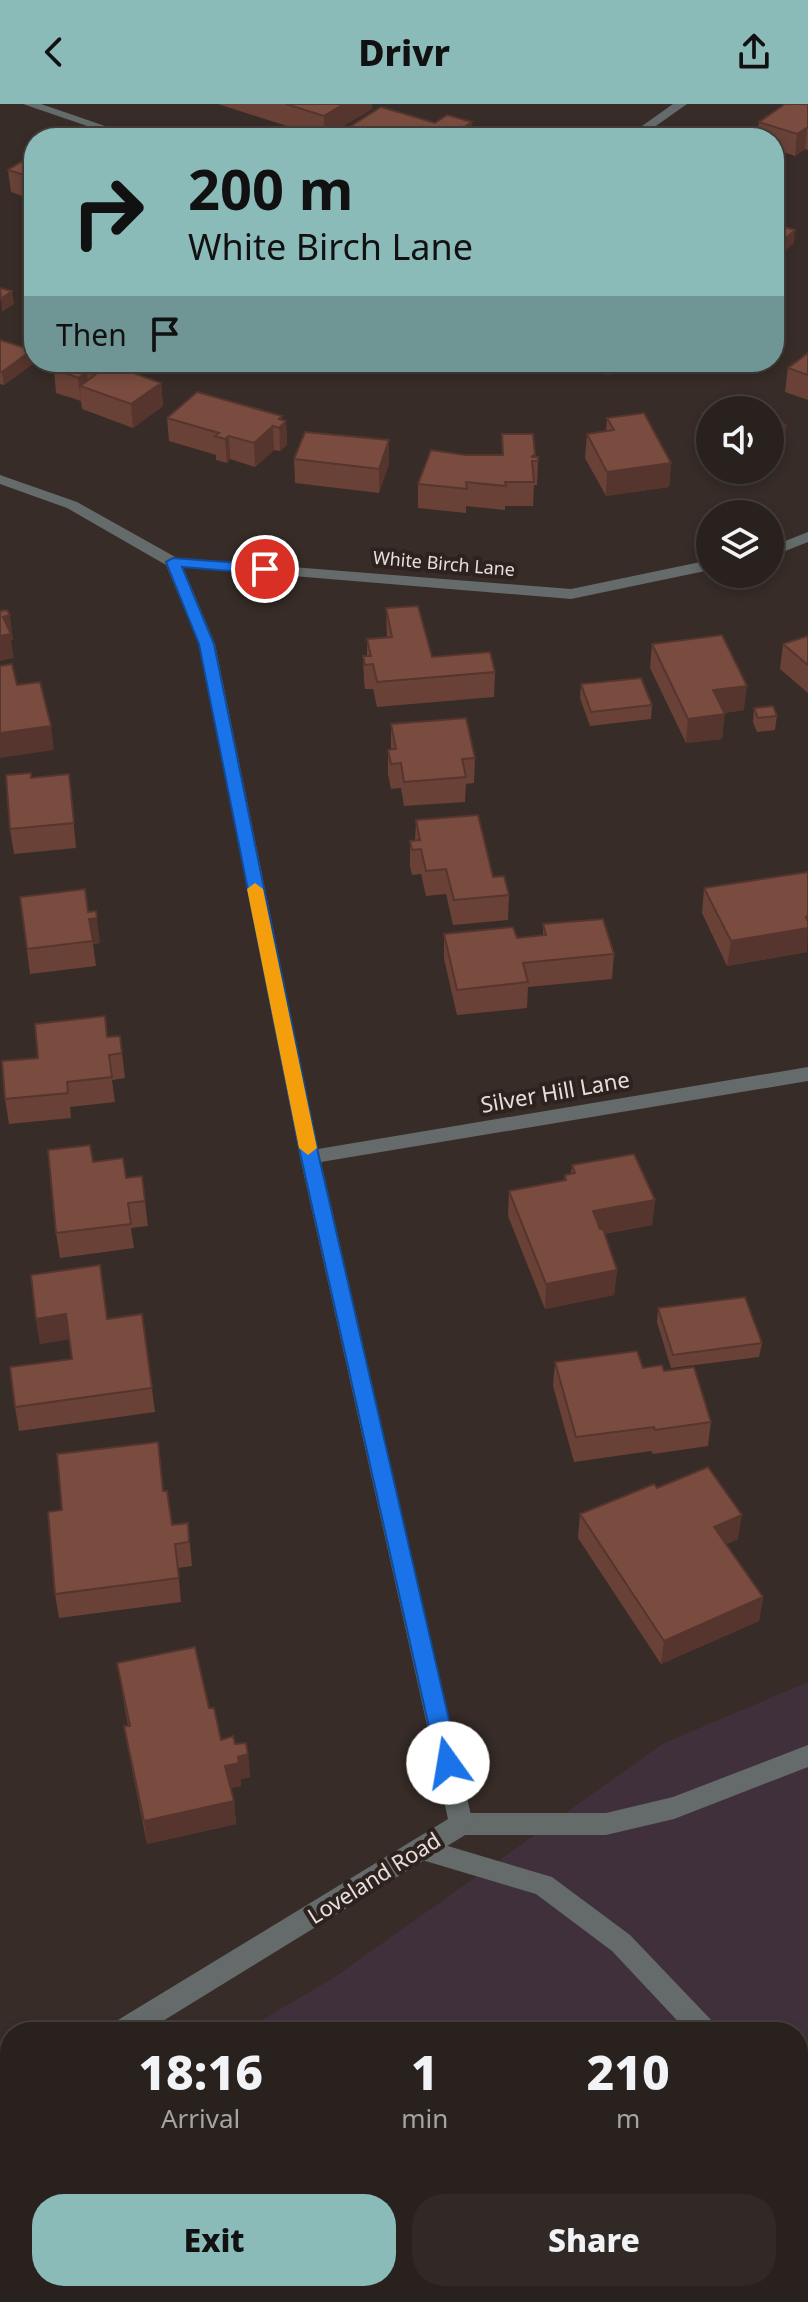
<!DOCTYPE html>
<html lang="en">
<head>
<meta charset="utf-8">
<style>
  :root { --surface:#29211d; --page:#312926; --text:#f1f3f6; --muted:#a5a3a4; --line:#453e3b; --accent:#8bbbb9 }
  body { margin:0; font-family:"Noto Sans",sans-serif; background:var(--page); color:var(--text); height:100vh; display:flex; flex-direction:column; font-size:30px; white-space:nowrap }
  * { box-sizing:border-box; margin:0 }
  p { font-size:26px; color:var(--muted) }
  .icon { flex:none; width:44px; height:44px; fill:none; stroke:currentColor; stroke-width:2; stroke-linecap:round; stroke-linejoin:round }
  .map { position:relative; flex:1; overflow:hidden }
  .details { position:absolute; left:0px; top:1918px; width:808px; height:280px; display:flex; flex-direction:column; background:var(--surface); border-radius:32px 32px 0 0; box-shadow:0 4px 12px #0003,0 0 0 2px var(--line) }
  .details>* { flex:none }
  .hud { position:absolute; left:24px; top:24px; width:760px; height:244px; border-radius:32px; box-shadow:0 4px 12px #0003,0 0 0 2px var(--line); background:#8bbbb9; color:#111; overflow:hidden }
  .tools { position:absolute; left:696px; top:292px; display:grid; gap:16px }
  .tools a { display:grid; place-items:center; width:88px; height:88px; border-radius:50%; background:var(--surface); box-shadow:0 4px 12px #0003,0 0 0 2px var(--line); font-size:40px }
  .pin { position:absolute; display:grid; place-items:center; width:68px; height:68px; color:#fff; margin:-34px; border:4px solid #fff; border-radius:50%; box-shadow:0 2px 8px #0007 }
  .me { position:absolute; width:88px; margin:-44px; rotate:347deg; stroke-linejoin:round; filter:drop-shadow(0 0 6px #0008) }
  .turn { display:flex; align-items:center; gap:28px; height:168px; padding:0 32px; font-size:36px }
  .turn .icon { width:104px; height:104px; stroke-width:2.5 }
  .turn b { display:block; font-size:56px; line-height:68px }
  .then { display:flex; align-items:center; height:76px; padding:0 32px; background:#0003; gap:16px; font-size:30px }
  .eta { display:flex; justify-content:space-evenly; align-items:center; height:136px; text-align:center }
  .eta b { font-size:48px; font-weight:800; line-height:56px }
  .primary-button { display:flex; gap:16px; margin-top:auto; padding:16px 32px }
  .primary-button a { flex:1; height:92px; border-radius:32px; background:var(--accent); color:#111; font-size:32px; font-weight:800; line-height:92px; text-align:center }
  .primary-button a+a { background:var(--page); color:var(--text) }
  header { display:flex; justify-content:space-between; align-items:center; height:104px; padding:0 32px; background:var(--accent); color:#111; font-size:36px; font-weight:800 }
  .map>svg:first-child { display:block }
</style>
</head>
<body>
<header><svg class="icon" aria-label="back" viewBox="0 0 24 24"><path d="M15 5l-7 7 7 7"/></svg>Drivr<svg class="icon" aria-label="share" viewBox="0 0 24 24"><path d="M12 15V3M7 8l5-5 5 5M5 13v7h14v-7"/></svg></header>
<div class="map">
<svg width="808" height="2198" viewBox="0 0 808 2198">
  <rect width="100%" height="100%" fill="#372c27"/>
  <!-- education -->
  <path fill="#40303c" d="M808,1578v620h-808v-119l10,-8v117h788v-260h-557l91,-53 332,-236z"/>
  <g fill="none" stroke-linecap="round" stroke-linejoin="round">
    <!-- lane -->
    <path fill="#646b6a" fill-rule="evenodd" d="M808,1641v22l-134,52 -68,16h-145l-9,-3 -3,-8 3,-8 9,-3h145l67,-16z
      M421,1734l131,39 78,58 84,88 4,9h-30l-76,-81 -76,-57 -124,-37 -3,-8 3,-8z
      M798,2015l10,4v32l-10,-4z
      M19,2188h36l-4,10h-36z"/>
    <!-- street -->
    <path fill="#646b6a" fill-rule="evenodd" d="M23,0h18l99,34h-18z
      M673,0h14l-48,34h-14z
      M0,371l77,27 100,56 394,31 139,-29v10l-139,29 -388,-32 32,77 103,505 490,-82v14l-487,81 152,662 -3,8 -325,200h-36l4,-9 335,-204 -148,-662 -101,-513 -33,-79 -99,-57 -67,-24z
      M808,428v10l-38,15v-10z
      M10,1982v28l-10,4v-28z"/>
  </g>
  <!-- wall -->
  <path fill="#694137" d="M218,0h154v5l-48,29z
    M808,0v46l-3,-1 -10,7 -18,-6 -3,23v-35h-17l2,-16z
    M351,22l120,12h-119z
    M34,50v46l-23,-8 -3,-22z
    M774,120l20,19 -12,10 -8,-2z
    M34,137v19l-6,-2 -2,-13z
    M0,236l34,23 -30,22 -4,-1z
    M808,249v47l-23,-8 3,-24z
    M599,258h22l-1,11 -15,2 -6,-10z
    M54,265l71,1 36,13 2,23 -30,22 -51,-19 -1,-8 -25,-8z
    M710,308v23l-8,-9 1,-13z
    M167,314l115,2 4,1 1,24 -7,6 -6,-1 -19,17 -25,-8 -3,4 -11,-3v-5l-47,-14z
    M607,314l64,45 -2,24 -63,9 -21,-38 2,-24 19,-3z
    M502,330l33,23 3,4 -1,24h-3l-1,21h-28v4l-39,-4v7l-48,-5v-24l47,-29h37z
    M294,355l95,5 -10,29 -84,-10z
    M386,504l46,49 63,15 -1,25 -117,10 -4,-18h-8l-1,-8 -1,-25h4v-17l20,-2z
    M808,532v57l-28,-24 3,-25z
    M652,540l92,66 -20,3 -2,26 -36,4 -36,-75z
    M581,580l71,21 -1,14 -61,7 -10,-28z
    M754,604l23,8 -2,14 -18,2 -4,-10z
    M391,620l84,34 -1,25 -8,1 -1,18 -61,4 -3,-18 -10,1 -3,-15v-24l3,-1z
    M69,670l7,74 -62,6 -4,-25 21,-51z
    M416,716l77,57 16,18 -1,25 -55,5 -7,-31 -20,2 -5,-22 -9,1 -2,-9v-25l5,-1z
    M808,768l-1,80 -80,14 -25,-53 2,-25z
    M20,793l68,15 12,31 -7,1 3,22 -66,8z
    M543,820l71,30 -2,25 -84,8 -1,21 -70,7 -13,-56v-25l73,4 26,-3z
    M107,933l15,16 3,25 -13,2 3,22 -45,5 1,11 -62,6 -4,-25 33,-41z
    M93,1058l33,16 19,23 3,25 -17,2 3,20 -74,10 -4,-25z
    M572,1061l83,35 -3,25 -48,9 13,36 -3,25 -69,14 -37,-93 1,-25 55,-11 1,-5 6,-1z
    M658,1204l104,35 -3,14 -88,11 -14,-46z
    M142,1210l13,98 -136,19 -4,-24 57,-48 -3,-20 -29,5 -4,-25h71z
    M555,1258l88,6 21,3 47,51 -3,24 -55,8 -2,-3 -77,11 -21,-76z
    M163,1387l9,34 16,-2 4,43 -14,2 3,34 -122,16 -4,-24 7,-84z
    M580,1410l158,25 -12,5 37,53 -4,24 -98,43 -83,-126z
    M117,1559l92,45 12,32 14,4 13,10 2,23 -9,2v7l-10,2 3,13 2,23 -89,20 -19,-95 -4,-23h4z"/>
  <!-- shaded-wall -->
  <path fill="#55352d" d="M344,0h28v5l-48,29v-22z
    M472,18l-1,16h-16l5,-8z
    M807,23l-2,22 -10,7 2,-22z
    M777,46l-2,22 -1,1v-21z
    M795,126l-1,13 -12,10 1,-12z
    M12,187l2,13 -12,8 -1,-13z
    M32,246l2,13 -30,22 -2,-13z
    M101,258h24v8l-27,-6z
    M606,258h15l-1,11 -15,2z
    M87,268l2,17 -9,-3 1,15 -3,-23z
    M161,279l2,23 -30,22 -2,-24z
    M282,312v9l4,-4 1,24 -7,6 -1,-32z
    M273,322l1,24 -19,17 -1,-24z
    M786,322l-2,14 -14,3v-13z
    M229,332l1,23 -3,4 -2,-24z
    M389,336v24l-10,29v-24z
    M671,359l-2,24 -63,9 1,-24z
    M10,511l3,25h-2l3,18 -14,3v-25l3,-19z
    M747,582l-3,24 -33,5 2,-25z
    M725,610l-3,25 -36,4 2,-24z
    M51,622l3,24 -54,8v-25z
    M806,813h2l-1,35 -80,14 4,-25z
    M97,814l3,25 -7,1 -4,-25z
    M655,1096l-3,25 -61,11 2,-25z
    M617,1166l-3,25 -69,14 1,-25z
    M66,1210l4,25 -30,5 -4,-25z
    M742,1411l-4,24 -27,12 3,-24z
    M763,1493l-4,24 -98,43 3,-23z
    M248,1650l2,23 -9,2v7l-13,3 -3,-23 13,-9z
    M234,1697l2,23 -89,20 -3,-23z"/>
  <!-- building -->
  <path fill="#7a4c40" stroke="#55352d" stroke-width="2" d="M286,0h58l-20,12z
    M785,0h23v23l-11,7 -38,-12z
    M381,3l54,16 12,-8 25,7 -12,8 4,2 -9,6h-61l-43,-12z
    M34,50v24l-26,-8z
    M774,120l21,6 -12,11 -9,-3z
    M33,137l1,7 -8,-3z
    M0,184l12,3 -11,8z
    M0,236l32,10 -30,22h-2z
    M808,249v22l-20,-7z
    M64,258h37l-3,2h11l52,19 -30,21 -51,-18 15,-11 -8,-3 -9,6 -24,-9z
    M197,288l85,24 -3,3 7,2 -7,7 -6,-2 -19,17 -25,-7 -4,3 -10,-3 4,-3 -52,-15z
    M762,297l24,25 -16,4v-20h-52z
    M710,308v9l-7,-8z
    M644,309l27,50 -64,9 -20,-38 27,-4 -7,-12z
    M305,328l84,8 -10,29 -85,-10z
    M502,330h31l2,21 -4,2h7v4h-6l2,21h-29l1,4 -40,-4 1,7 -49,-5 13,-34 34,5h38z
    M418,502l14,51 58,-5 5,20 -118,10 -4,-18 -8,1 -2,-9h8l-4,-17 25,-2 -6,-29z
    M7,506l3,5 -7,2 8,17 -11,2v-25z
    M722,531l25,51 -34,4 12,24 -37,5 -36,-75z
    M808,532v29l-25,-21z
    M12,560l5,21 23,-3 11,44 -51,7v-67z
    M641,574l11,27 -61,7 -10,-28z
    M773,602l4,10 -19,2 -4,-10z
    M466,614l9,40 -13,1 4,18 -62,5 -3,-19 -10,1 -3,-14 8,-1 -5,-25z
    M31,669v5l38,-4 5,49 -64,6 -4,-54z
    M478,711l15,62 11,-1 5,19 -55,5 -8,-31 -20,2 -5,-22 -9,1 -2,-9 10,-1 -4,-20z
    M808,768v45h-2l2,5v6l-77,13 -27,-53z
    M85,785l3,23 8,-1 1,7 -8,1 4,22 -66,8 -7,-52z
    M603,815l11,35 -91,9 5,19 -71,8 -13,-56 69,-7 4,11 29,-3 -3,-11z
    M105,912l2,21 13,-1 2,17 -13,2 3,22 -45,5 1,11 -63,6 -3,-38 36,-3 -3,-34z
    M90,1041l3,17 30,-4 3,20 16,-2 3,25 -17,2 3,21 -75,9 -8,-83z
    M634,1050l21,46 -62,11 7,18h3l14,41 -71,14 -37,-93 57,-11 -1,-5 10,-2 -3,-8z
    M100,1161l7,54 35,-5 10,74 -137,19 -5,-40 62,-8 -6,-45 -30,5 -5,-44z
    M745,1193l17,46 -89,12 -15,-47z
    M637,1247l6,17 19,-3 2,6 30,-4 17,55 -56,8 -1,-3 -78,10 -21,-75z
    M158,1338l5,49h4l5,34 16,-2 1,19 -14,2 4,34 -124,16 -7,-82 14,-2 -5,-56z
    M708,1363l34,48 -28,12 49,70 -99,44 -84,-127 74,-30 3,4z
    M195,1543l14,61h5l7,32 12,-4 2,8 11,-1 2,11 -10,3 1,6 -14,3 9,35 -90,20 -20,-95h6l-13,-63z
    M198,2188h543l10,10h-565z"/>
  <!-- route -->
  <path fill="#1a73e8" stroke="#114b97" stroke-width="2" d="M173,454l92,7 7,4 -7,5 -83,-7 32,77 105,513 140,606 -4,7 -7,3 -8,-3 -3,-7 -136,-606 -102,-513 -33,-82z"/>
  <!-- slow -->
  <path fill="#f59e0b" d="M255,779l8,6 54,259 -9,7 -9,-7 -52,-259z"/>
  <g text-anchor="middle" stroke-width="8" stroke-linejoin="round" paint-order="stroke">
    <!-- far-street labels -->
    <g font-size="18" fill="#e6dedb" stroke="#2d221d">
      <text transform="translate(444 460) rotate(5)" y="6">White Birch Lane</text>
    </g>
    <!-- street labels -->
    <g font-size="22" fill="#e6dedb" stroke="#2d221d">
      <text transform="translate(555 988) rotate(-10)" y="8">Silver Hill Lane</text>
      <text transform="translate(374 1774) rotate(-32)" y="8">Loveland Road</text>
    </g>
  </g>
</svg>
<div class="tools">
<a><svg class="icon" aria-label="sound" viewBox="0 0 24 24"><path d="M4 9h4l5-4v14l-5-4H4zM17 9q2 3 0 6"/></svg></a>
<a><svg class="icon" aria-label="layers" viewBox="0 0 24 24"><path d="M12 4l9 5-9 5-9-5zM3 14l9 5 9-5"/></svg></a>
</div>
<div class="pin" style="left:265px;top:465px;background:#d93025"><svg class="icon" aria-label="arrive" viewBox="0 0 24 24"><path d="M6 21V4h12l-3 4 3 4H6"/></svg></div>
<svg class="me" style="left:448px;top:1659px" viewBox="-20 -20 40 40"><circle r="19" fill="#fff"/><path d="M0-13L10 11 0 6-10 11z" fill="#1a73e8"/></svg>
<div class="hud">
<div class="turn"><svg class="icon" aria-label="right" viewBox="0 0 24 24"><path d="M7 20v-9h11M14 6l5 5-5 5"/></svg><div><b>200 m</b>White Birch Lane</div></div>
<div class="then">Then<svg class="icon" aria-label="arrive" viewBox="0 0 24 24"><path d="M6 21V4h12l-3 4 3 4H6"/></svg></div>
</div>
<section class="details">
<div class="eta">
<div><b>18:16</b><p>Arrival</p></div>
<div><b>1</b><p>min</p></div>
<div><b>210</b><p>m</p></div>
</div>
<div class="primary-button"><a>Exit</a><a>Share</a></div>
</section>
</div>
</body>
</html>
